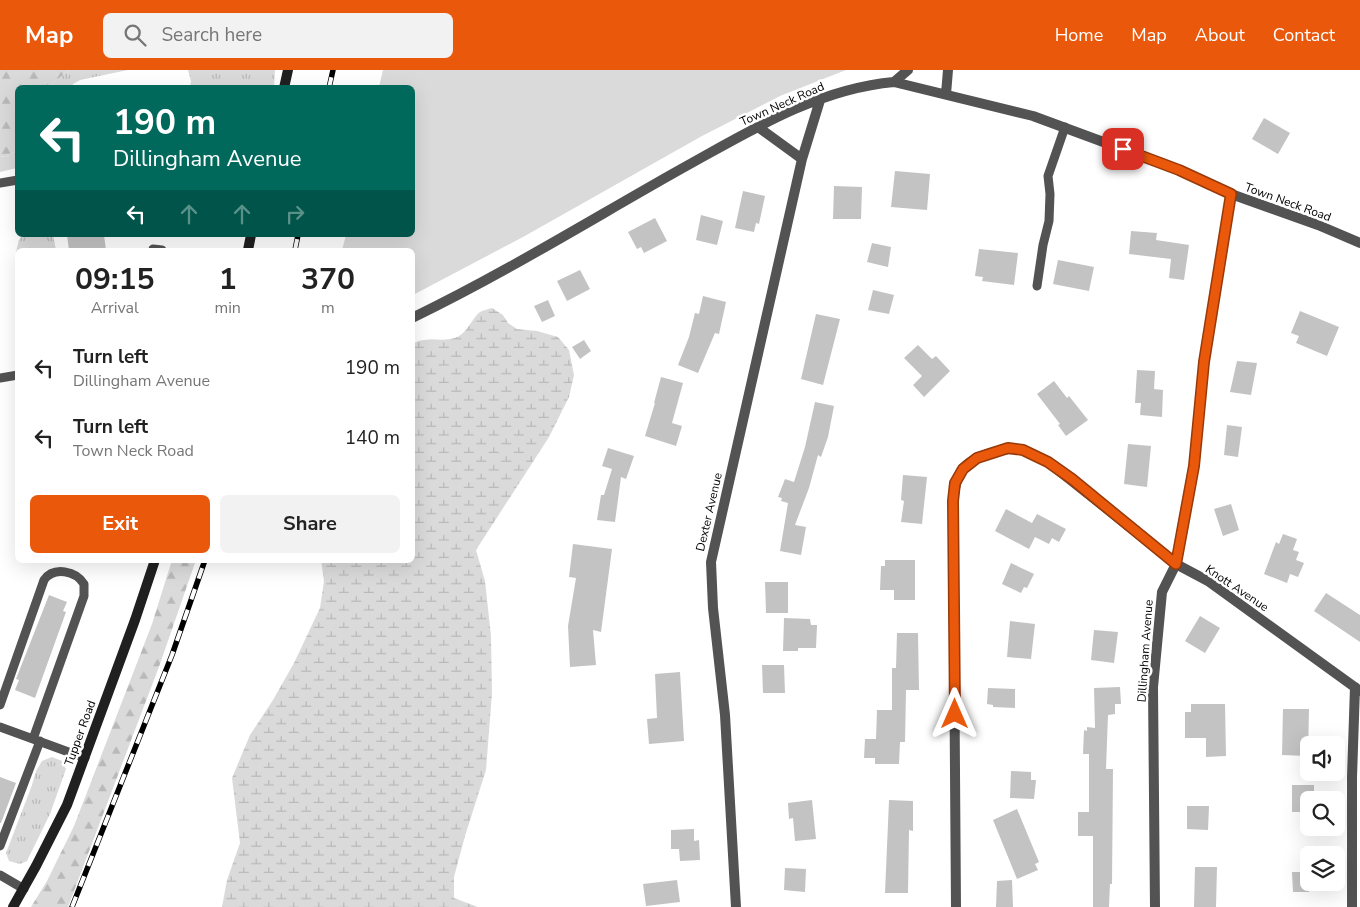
<!DOCTYPE html>
<html lang="en">
<head>
<meta charset="utf-8">
<style>
  :root { --surface:#fff; --page:#f2f2f2; --text:#222; --muted:#767676; --accent:#ea580c }
  body { margin:0; font-family:"Nunito Sans",sans-serif; background:var(--page); color:var(--text); height:100vh; display:flex; flex-direction:column; font-size:19px; white-space:nowrap }
  * { box-sizing:border-box; margin:0 }
  p { font-size:16px; color:var(--muted) }
  .icon { flex:none; width:28px; height:28px; fill:none; stroke:currentColor; stroke-width:2; stroke-linecap:round; stroke-linejoin:round }
  .map { position:relative; flex:1; overflow:hidden }
  .sheet { position:absolute; left:15px; top:178px; width:400px; height:315px; display:flex; flex-direction:column; background:var(--surface); border-radius:8px; box-shadow:0 5px 20px #0002 }
  .sheet>* { flex:none }
  .guide { position:absolute; left:15px; top:15px; width:400px; height:152px; border-radius:8px; box-shadow:0 5px 20px #0002; background:#00695c; color:#fff; overflow:hidden }
  .fabs { position:absolute; left:1300px; top:666px; display:grid; gap:10px }
  .fabs a { display:grid; place-items:center; width:45px; height:45px; border-radius:8px; background:var(--surface); box-shadow:0 5px 20px #0002; font-size:25px }
  .pin { position:absolute; display:grid; place-items:center; width:42px; height:42px; color:#fff; margin:-21px; border-radius:10px; box-shadow:0 2px 8px #0006 }
  .me { position:absolute; width:55px; margin:-28px; rotate:0deg; stroke-linejoin:round; filter:drop-shadow(0 0 4px #0008) }
  .turn { display:flex; align-items:center; gap:18px; height:105px; padding:0 15px; font-size:22px }
  .turn .icon { width:65px; height:65px; stroke-width:2.5 }
  .turn b { display:block; font-size:35px; line-height:42px }
  .lanes { display:flex; align-items:center; height:48px; padding:0 15px; background:#0003; justify-content:center; gap:25px; direction:ltr }
  .lanes .off { opacity:.35 }
  .eta { display:flex; justify-content:space-evenly; align-items:center; height:85px; text-align:center }
  .eta b { font-size:30px; font-weight:700; line-height:35px }
  .primary-button { display:flex; gap:10px; margin-top:auto; padding:10px 15px }
  .primary-button a { flex:1; height:58px; border-radius:8px; background:var(--accent); color:#fff; font-size:20px; font-weight:700; line-height:58px; text-align:center }
  .primary-button a+a { background:var(--page); color:var(--text) }
  ul { padding:0; list-style:none }
  li { display:flex; align-items:center; gap:15px; height:70px; padding:0 15px }
  li div { flex:1 }
  li b { display:block; font-size:19px }
  li em { font-style:normal }
  header { display:flex; align-items:center; gap:30px; box-sizing:border-box; height:70px; padding:0 25px; background:var(--accent); color:#fff }
  header strong { font-size:24px }
  nav { display:flex; gap:28px; margin-inline-start:auto; font-size:18px }
  .search { width:350px; height:45px; background:var(--page); display:flex; align-items:center; gap:12px; box-sizing:border-box; padding:0 18px; border-radius:8px; color:var(--muted); font-size:19px }
  .map>svg:first-child { display:block }
</style>
</head>
<body>
<header>
<strong>Map</strong>
<div class="search"><svg class="icon" aria-label="search" viewBox="0 0 24 24"><circle cx="10" cy="10" r="6"/><path d="M15 15l6 6"/></svg>Search here</div>
<nav><a>Home</a><a>Map</a><a>About</a><a>Contact</a></nav>
</header>
<div class="map">
<svg width="1360" height="837" viewBox="0 0 1360 837">
  <defs>
    <pattern id="grass-tufts" width="24" height="20" patternUnits="userSpaceOnUse" patternTransform="scale(1.25)"><rect width="24" height="20" fill="#dadada"/><path d="M3 7l-1-3M5 7V3M7 7l1-3M15 17l-1-3M17 17v-4M19 17l1-3" fill="none" stroke="#b9b9b9"/></pattern>
    <pattern id="forest-firs" width="22" height="20" patternUnits="userSpaceOnUse" patternTransform="scale(1.25)"><rect width="22" height="20" fill="#dadada"/><path d="M5 1l3.5 6h-7zM16 11l3.5 6h-7z" fill="#b9b9b9"/></pattern>
    <pattern id="wetland-marsh" width="20" height="14" patternUnits="userSpaceOnUse" patternTransform="scale(1.25)"><rect width="20" height="14" fill="#dadada"/><path d="M1 5h8M5 5V1M11 12h8M15 12V8" fill="none" stroke="#b9b9b9"/></pattern>
  </defs>
  <rect width="100%" height="100%" fill="#fff"/>
  <!-- grass -->
  <path fill="url(#grass-tufts)" d="M69,0h59l-48,10 -7,4 -1,3 -22,1 3,-5z
    M188,0h87l-1,17h-84l1,-6z
    M17,80v18l-17,4v-16l5,1z
    M23,165h30l3,15h-38l-1,4 -1,-2 3,-12z
    M52,687l10,4 4,8 -16,45 -23,47 -7,3 -11,-3 -3,-8 26,-68 4,-14 6,-10z"/>
  <!-- forest -->
  <path fill="url(#forest-firs)" d="M0,0h69l-16,13 -3,4 -32,1 -1,62 -12,7 -5,-1z
    M172,490h24l-36,104 -92,243h-37l16,-26 27,-55 78,-202z"/>
  <!-- wetland -->
  <path fill="url(#wetland-marsh)" d="M492,238l11,7 5,8 9,6 20,2 21,6 11,13 5,25 -5,22 -20,40 -73,113 9,31 6,55 1,57 -6,77 -21,66 -11,41v21l24,9h-256l5,-27 13,-37 -8,-65 18,-43 23,-35 21,-37 26,-55 4,-27 -3,-21h91l1,-216c13,-9 32,0 46,-8 9,-5 14,-19 21,-24 3,-2 9,-3 12,-4z"/>
  <!-- green -->
  <path fill="#dadada" d="M383,0h463l-66,26 -78,40 -179,101 -110,58 -1,-45h-70l4,-15h66v-147l-33,-1z"/>
  <!-- building -->
  <path fill="#c3c3c3" d="M1264,48l26,15 -12,21 -26,-15z
    M895,101l35,3 -3,36 -36,-3z
    M834,116l28,1 -1,32h-28z
    M743,121l22,5 -6,28 -3,-1 -2,9 -19,-4z
    M701,145l22,6 -6,24 -21,-5z
    M655,148l12,23 -23,12 -3,-6 -4,2 -9,-17z
    M1131,161l26,2 -1,7 33,5 -5,35 -15,-2 2,-19 -42,-5z
    M67,165h37l2,15h-37z
    M872,173l19,4 -3,20 -21,-5z
    M979,179l39,4 -4,32 -32,-4 1,-4 -8,-1z
    M1058,190l36,7 -5,24 -36,-7z
    M580,200l10,19 -23,12 -10,-20z
    M873,220l21,5 -5,19 -21,-4z
    M703,226l23,6 -7,32 -4,-1 -17,40 -20,-8 11,-28 6,-24 4,1z
    M548,230l7,16 -13,6 -8,-16z
    M1300,241l39,16 -12,29 -31,-13 3,-7 -8,-3z
    M816,244l24,5 -17,66 -22,-6z
    M584,270l7,11 -11,8 -8,-12z
    M918,275l14,14 4,-3 14,15 -26,26 -11,-12 9,-9 -18,-18z
    M1237,291l20,2 -6,32 -21,-3z
    M1137,300l18,1 -1,18 9,1 -1,27 -22,-2 1,-12h-6z
    M661,307l22,6 -11,40 10,3 -6,20 -31,-10 10,-33h-1z
    M1054,311l13,17 2,-2 19,24 -22,16 -8,-11 2,-1 -23,-30z
    M815,332l19,4 -6,31 -7,20 -3,-2 -9,33 -14,37 11,2 -5,28 -21,-4 8,-48 -7,-2 1,-3 -4,-1 7,-18 9,3 11,-35z
    M1227,355l15,2 -4,30 -14,-2z
    M1128,374l23,2 -4,41 -23,-3z
    M608,378l26,8 -8,23 -5,-2 -6,45 -18,-2 4,-25h3l8,-26 -10,-3z
    M903,405l24,2 -5,47 -21,-2 3,-21 -3,-1z
    M1231,434l8,26 -16,6 -9,-27z
    M1006,439l26,14 5,-9 29,15 -7,13 -7,-4 -3,6 -14,-7 -6,12 -34,-18z
    M1283,464l14,5 -4,11 6,2 -3,8 8,3 -6,14 -8,-3 -3,9 -23,-9 12,-32 3,2z
    M573,474l39,5 -11,83 -8,-2 3,35 -26,2 -2,-41 8,-48 -7,-1z
    M885,490h30v40h-21v-10h-14l1,-24h4z
    M1011,493l23,11 -7,14 -3,-1 -3,6 -19,-9z
    M765,512h23v31h-22z
    M1326,523l34,22v27l-46,-31z
    M49,525l18,7 -4,9 3,1 -31,86 -20,-8 4,-10 -3,-1z
    M1200,546l20,12 -15,25 -20,-12z
    M784,548l26,1 1,6h6l-1,23h-18v3h-15z
    M1010,551l25,3 -4,35 -24,-2z
    M1094,560l24,2 -4,31 -23,-3z
    M897,563h21l1,57h-13l-1,52h-5l-1,22h-24v-6h-11l1,-19h11l1,-29h15v-42h4z
    M762,595h22l1,28h-22z
    M680,602l4,69 -35,3 -2,-25 10,-1 -2,-44z
    M1120,617l1,17h-6v10l-7,1 -2,54h7l-1,115h-2l-1,23h-16v-71h-15v-24h11v-58h-6l1,-24 3,1v-4l8,1 -1,-40z
    M988,618l27,1v19l-22,-1v-2l-6,-1z
    M1191,634h34l1,52 -20,1v-19h-21v-26h6z
    M1283,639h26l-1,47 -26,-1z
    M1011,701l20,1v8h5l-2,19 -24,-1z
    M0,707l16,6 -15,40h-1z
    M1292,715h22v15h-5v12h-17z
    M812,730l4,39 -21,2 -2,-23 -4,1 -1,-16z
    M889,730l24,1v30l-4,-1 -1,63h-23z
    M1187,736h22l-1,24 -21,-1z
    M1017,739l22,53 -4,2 3,6 -21,9 -24,-59z
    M694,759v12l5,-1 1,20 -20,1 -1,-12h-8v-19z
    M1195,797h22l-1,40h-22z
    M785,798l21,1 -1,23 -21,-2z
    M1292,802h17v20h-16z
    M677,810l3,22 -34,4 -3,-22z
    M1012,810l1,27h-17l1,-26z"/>
  <g fill="none" stroke-linecap="round" stroke-linejoin="round">
    <!-- lane -->
    <path stroke="#535353" stroke-width="9" d="M0,113l18,-3
      M153,179l9,1
      M1037,216l6,-41 6,-24 1,-27 -2,-18 17,-49
      M0,308l18,-3
      M0,635l44,-125c10,-14 32,-9 40,4v12l-51,143
      M0,657l85,31
      M0,776l40,-105
      M0,805l24,14"/>
    <!-- street -->
    <path stroke="#535353" stroke-width="10" d="M894,12l14,-12
      M946,24l2,-24
      M802,89l19,-62
      M412,248c93,-45 180,-99 269,-149 67,-37 135,-80 213,-87l139,34 146,54 52,24 87,31 42,18
      M736,837l-11,-192 -12,-107 -2,-46 91,-403 -44,-32
      M956,837l-3,-406c2,-11 2,-20 8,-30 10,-15 45,-25 61,-21 9,3 18,8 26,12l128,102 32,17 152,110
      M1155,837l-2,-220 9,-95 14,-28 18,-98 10,-104 27,-168
      M1352,837v-130l3,-90"/>
    <!-- secondary -->
    <path stroke="#202020" stroke-width="10" d="M284,18l4,-18
      M248,180l3,-15
      M13,837l23,-41 31,-61 68,-185 20,-60"/>
    <!-- rail casing -->
    <g stroke="#000" stroke-width="5.5">
      <path id="rail" d="M329,18l4,-18
        M295,180l3,-15
        M72,837l100,-252 33,-95"/>
    </g>
    <!-- rail -->
    <use href="#rail" stroke="#fff" stroke-width="4" stroke-dasharray="11" stroke-linecap="butt"/>
  </g>
  <g fill="none" stroke-linecap="round" stroke-linejoin="round">
    <!-- route casing -->
    <g stroke="#983908" stroke-width="12">
      <path id="route" d="M955,644l-2,-213 2,-18 8,-14 14,-11 31,-10 15,2 25,12 24,17 104,85 18,-98 10,-104 27,-168 -52,-24 -56,-21"/>
    </g>
    <!-- route -->
    <use href="#route" stroke="#ea580c" stroke-width="9"/>
  </g>
  <g text-anchor="middle" stroke-width="5" stroke-linejoin="round" paint-order="stroke">
    <!-- street labels -->
    <g font-size="12" fill="#000" stroke="#fff">
      <text transform="translate(782 34) rotate(-24)" y="4">Town Neck Road</text>
      <text transform="translate(1288 132) rotate(20)" y="4">Town Neck Road</text>
      <text transform="translate(709 442) rotate(-77)" y="4">Dexter Avenue</text>
      <text transform="translate(1237 518) rotate(34)" y="4">Knott Avenue</text>
      <text transform="translate(1145 581) rotate(-86)" y="4">Dillingham Avenue</text>
      <text transform="translate(80 663) rotate(-70)" y="4">Tupper Road</text>
    </g>
  </g>
</svg>
<div class="fabs">
<a><svg class="icon" aria-label="sound" viewBox="0 0 24 24"><path d="M4 9h4l5-4v14l-5-4H4zM17 9q2 3 0 6"/></svg></a>
<a><svg class="icon" aria-label="search" viewBox="0 0 24 24"><circle cx="10" cy="10" r="6"/><path d="M15 15l6 6"/></svg></a>
<a><svg class="icon" aria-label="layers" viewBox="0 0 24 24"><path d="M12 4l9 5-9 5-9-5zM3 14l9 5 9-5"/></svg></a>
</div>
<div class="pin" style="left:1123px;top:79px;background:#d93025"><svg class="icon" aria-label="arrive" viewBox="0 0 24 24"><path d="M6 21V4h12l-3 4 3 4H6"/></svg></div>
<svg class="me" style="left:955px;top:644px" viewBox="-20 -20 40 40"><path d="M0-17L14 15 0 8-14 15z" fill="#ea580c" stroke="#fff" stroke-width="4"/></svg>
<div class="guide">
<div class="turn"><svg class="icon" aria-label="left" viewBox="0 0 24 24"><path d="M17 20v-9H6M10 6l-5 5 5 5"/></svg><div><b>190 m</b>Dillingham Avenue</div></div>
<div class="lanes"><svg class="icon" aria-label="left" viewBox="0 0 24 24"><path d="M17 20v-9H6M10 6l-5 5 5 5"/></svg><svg class="icon off" aria-label="ahead" viewBox="0 0 24 24"><path d="M12 20V5M6 11l6-6 6 6"/></svg><svg class="icon off" aria-label="ahead" viewBox="0 0 24 24"><path d="M12 20V5M6 11l6-6 6 6"/></svg><svg class="icon off" aria-label="right" viewBox="0 0 24 24"><path d="M7 20v-9h11M14 6l5 5-5 5"/></svg></div>
</div>
<section class="sheet">
<div class="eta">
<div><b>09:15</b><p>Arrival</p></div>
<div><b>1</b><p>min</p></div>
<div><b>370</b><p>m</p></div>
</div>
<ul>
<li><svg class="icon" aria-label="left" viewBox="0 0 24 24"><path d="M17 20v-9H6M10 6l-5 5 5 5"/></svg><div><b>Turn left</b><p>Dillingham Avenue</p></div><em>190 m</em></li>
<li><svg class="icon" aria-label="left" viewBox="0 0 24 24"><path d="M17 20v-9H6M10 6l-5 5 5 5"/></svg><div><b>Turn left</b><p>Town Neck Road</p></div><em>140 m</em></li>
</ul>
<div class="primary-button"><a>Exit</a><a>Share</a></div>
</section>
</div>
</body>
</html>
